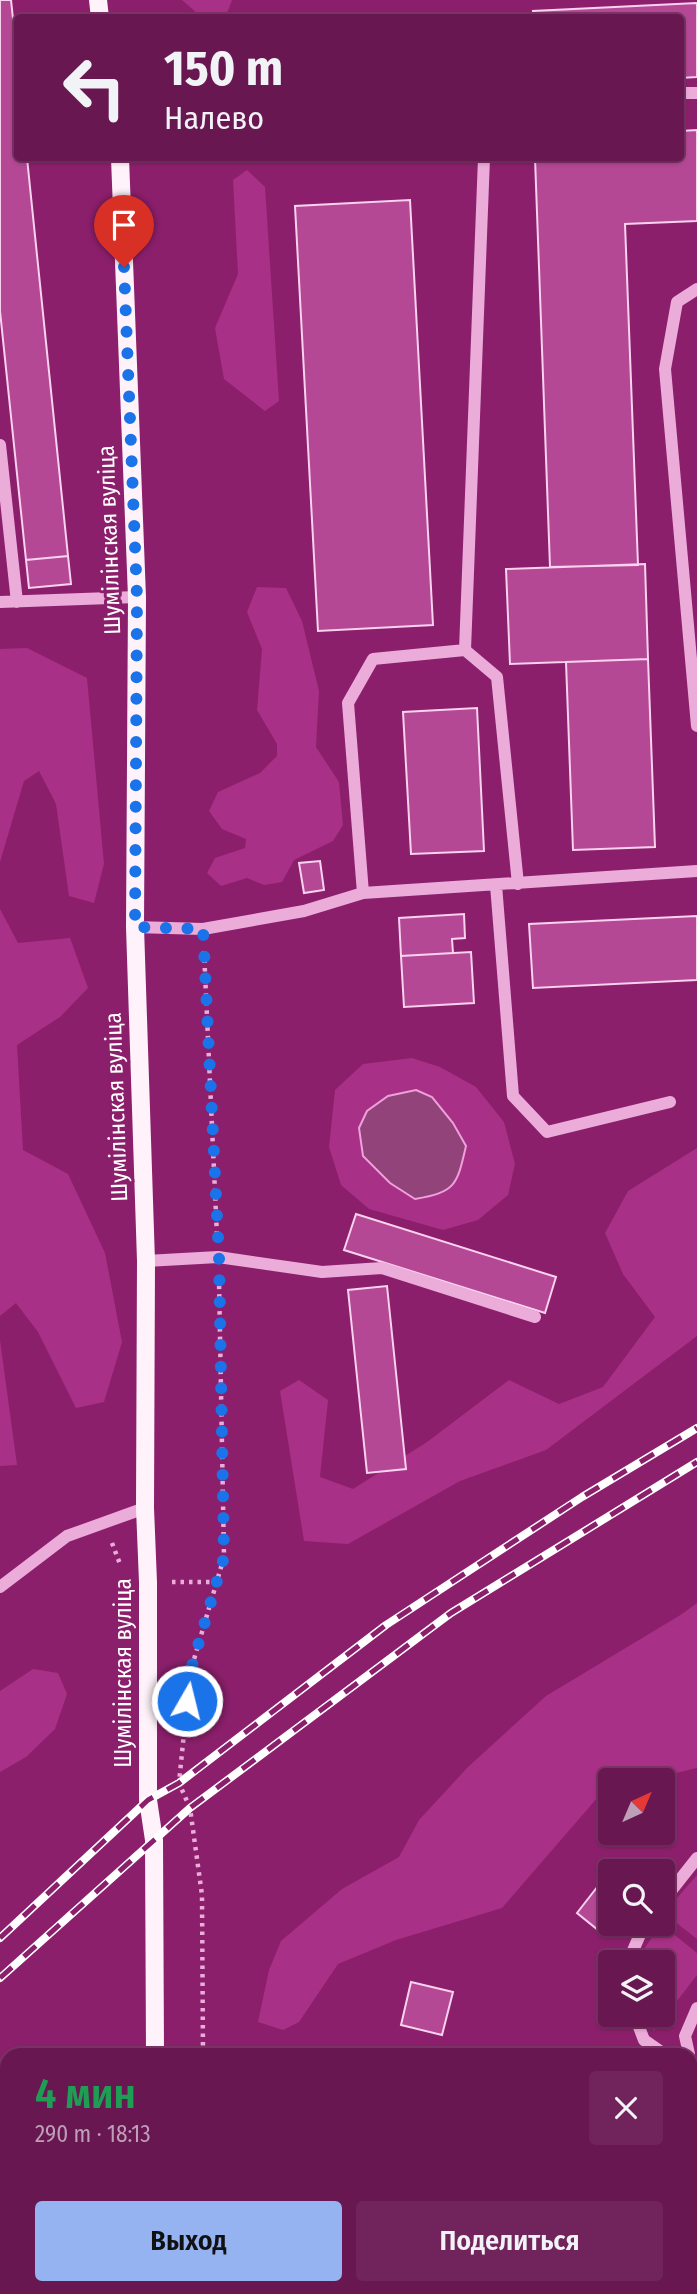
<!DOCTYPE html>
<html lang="ru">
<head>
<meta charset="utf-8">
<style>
  :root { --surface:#691751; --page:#71245b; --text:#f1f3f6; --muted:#bd9fb7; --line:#7c3668; --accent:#95b2f1 }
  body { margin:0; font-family:"Fira Sans Condensed",sans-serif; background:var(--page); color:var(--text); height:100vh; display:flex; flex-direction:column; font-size:26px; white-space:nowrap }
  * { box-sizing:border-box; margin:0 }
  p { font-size:23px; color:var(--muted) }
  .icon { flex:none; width:38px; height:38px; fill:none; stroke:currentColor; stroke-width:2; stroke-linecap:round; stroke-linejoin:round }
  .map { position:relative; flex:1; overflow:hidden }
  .panel { position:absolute; left:0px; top:2048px; width:698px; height:247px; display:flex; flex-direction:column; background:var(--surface); border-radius:21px 21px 0 0; box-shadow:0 2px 5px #0004,0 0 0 2px var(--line) }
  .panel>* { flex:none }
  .hud { position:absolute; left:14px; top:14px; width:670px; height:147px; border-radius:7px; box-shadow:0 2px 5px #0004,0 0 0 2px var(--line); background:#691751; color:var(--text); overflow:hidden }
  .needle { width:46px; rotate:44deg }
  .buttons { position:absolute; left:598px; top:1768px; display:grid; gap:14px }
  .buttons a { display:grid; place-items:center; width:77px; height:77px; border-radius:7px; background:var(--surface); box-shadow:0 2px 5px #0004,0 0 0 2px var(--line); font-size:35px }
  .pin { position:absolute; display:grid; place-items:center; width:60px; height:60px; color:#fff; margin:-72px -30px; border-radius:50% 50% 50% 0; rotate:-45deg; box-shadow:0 0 7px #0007 }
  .pin .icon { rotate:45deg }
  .me { position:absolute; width:77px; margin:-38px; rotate:8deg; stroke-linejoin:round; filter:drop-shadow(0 0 5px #0008) }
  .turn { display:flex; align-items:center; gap:24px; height:147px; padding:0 35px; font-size:32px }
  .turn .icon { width:91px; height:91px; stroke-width:2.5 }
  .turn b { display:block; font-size:49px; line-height:60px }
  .round { display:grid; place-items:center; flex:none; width:74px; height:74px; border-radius:7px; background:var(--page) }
  .summary { display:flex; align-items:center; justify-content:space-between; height:119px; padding:0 35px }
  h1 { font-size:42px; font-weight:600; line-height:52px; color:#1e9e55 }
  .action { display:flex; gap:14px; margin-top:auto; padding:14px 35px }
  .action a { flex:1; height:80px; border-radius:7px; background:var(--accent); color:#111; font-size:28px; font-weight:600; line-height:80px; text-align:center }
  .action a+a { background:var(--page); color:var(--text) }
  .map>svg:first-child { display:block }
</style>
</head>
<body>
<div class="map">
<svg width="697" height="2294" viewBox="0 0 697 2294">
  <rect width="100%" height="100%" fill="#8c1f6c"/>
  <!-- green -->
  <path fill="#a83086" d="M182,0h50l-6,16 -28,-2z
    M247,170l18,17 14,214 -14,10 -41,-32 -9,-51 23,-54 -5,-94z
    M257,587l29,1 16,33 17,70 -3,56 23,35 4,43 -10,16 -39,19 -12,22 -18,3 -17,-7 -26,8 -14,-13 8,-15 30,-10 1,-9 -24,-10 -13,-18 9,-19 42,-19 17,-17v-12l-20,-34 5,-61 -15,-37z
    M27,648l60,30 17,186 -10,39 -25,-7 -13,-92 -17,-33 -15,10 -24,81v-213z
    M0,909l18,34 52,-5 18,50 -28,29 -43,28 6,105 45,24 37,79 17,89 -18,60 -28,6 -38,-76 -22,-29 -16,13z
    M412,1058l28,9 36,20 28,35 11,42 -7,31 -30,25 -35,10 -74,-21 -28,-24 -12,-38 6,-57 28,-26z
    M697,1148v188l-151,114 -86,31 -112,63 -44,-3 -24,-150 19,-11 29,20 -8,77 33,12 74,-47 82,-62 50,24 44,-17 52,-70 -32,-43 -18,-41 23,-42z
    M0,1340l17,125 -17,1z
    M697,1603v165l-51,12h-35v8l-6,1 -103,119 -106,32 -58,24 -39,58 -16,8 -25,-8 11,-52 12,-29 61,-52 57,-32 20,-37 49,-53 78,-71 136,-82z
    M33,1669l25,4 9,21 -12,35 -29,28 -26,15v-81z
    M697,1875v64l-33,-26z
    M661,1924l36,29v22l-43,56 -8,-17h17v-52h-22l1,-10z
    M7,2165v122h150v7h-157v-121z
    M247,2287h77l-3,7h-69z"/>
  <!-- water -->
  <path fill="#91437a" stroke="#eda0d9" stroke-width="2" d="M416,1090l16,7 21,26 13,23c-9,39 -10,46 -51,53l-25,-16 -27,-27 -4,-28 8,-17 21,-15z"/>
  <!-- building -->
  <path fill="#b44895" stroke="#f9d2ee" stroke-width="2" d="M0,0h11l7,66v92h9l41,398 -42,4 -26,-249z
    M697,3v74l-16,1v-60h-147l-1,-7z
    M697,130v91l-72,3 13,341 -88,2 -15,-409h146v-27z
    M410,200l23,425 -115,6 -23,-425z
    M68,556l3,28 -42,4 -3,-28z
    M645,564l3,95 -138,5 -4,-95z
    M648,659l7,188 -82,3 -7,-188z
    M477,708l7,143 -73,3 -8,-142z
    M320,861l4,29 -20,3 -5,-30z
    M464,914l1,24 -13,1 1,14 -52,3 -2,-38z
    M697,916v64l-164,8 -4,-64z
    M471,952l3,51 -70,4 -3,-51z
    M356,1214l200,63 -11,36 -201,-63z
    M387,1286l19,183 -39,4 -19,-183z
    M605,1877l6,4 1,42 -9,11 -26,-21z
    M411,1982l42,10 -11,43 -41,-10z
    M436,2287h39l-5,7h-25z
    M564,2287h26l20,5v2h-48z"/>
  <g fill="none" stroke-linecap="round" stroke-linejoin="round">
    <!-- path -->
    <path stroke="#ecacda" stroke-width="4.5" stroke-dasharray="3.5 5" stroke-linecap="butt" d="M204,951l13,285
      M112,1543l8,21
      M172,1582h45
      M203,2054l-1,-159 -12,-87 -11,-25 11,-110 34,-116 -5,-277
      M206,2287v7"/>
    <!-- minor -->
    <path stroke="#ecacda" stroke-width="12" d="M681,93h16
      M697,289l-20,13 -12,67 32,357
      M0,445l17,157
      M0,602l137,-5
      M465,650l19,-492
      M496,885l17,211 34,36 123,-30
      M363,893l-15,-190 25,-44 92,-9 32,27 21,207
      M135,927l68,2 101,-18 59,-18 334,-22
      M146,1261l72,-4 104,15 60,-4 153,49
      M0,1587l67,-51 78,-28
      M663,1901l34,-43
      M628,1962l17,-39
      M634,2014l10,26 20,14
      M689,2054l-4,-18 12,-28
      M691,2065l3,12 3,3"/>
    <!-- major -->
    <path stroke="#fff2fa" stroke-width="18" d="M98,0l2,18
      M120,158l17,439 -2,330 11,334 -1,247 3,74v218l6,40 1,214
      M157,2287v7"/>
    <!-- rail casing -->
    <g stroke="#fff" stroke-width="8">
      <path id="rail" d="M0,1938l148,-138 31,-17 207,-158 196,-128 115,-69
        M0,1978l190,-170 261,-195 246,-151"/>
    </g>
    <!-- rail -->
    <use href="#rail" stroke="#8c1f6c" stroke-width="5" stroke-dasharray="16" stroke-linecap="butt"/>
  </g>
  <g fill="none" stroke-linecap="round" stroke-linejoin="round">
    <!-- route -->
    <path stroke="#1a73e8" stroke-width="12" stroke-dasharray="0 21.6" d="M124,267l13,330 -2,330 68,2 16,328 5,300 -34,116 -3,28"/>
  </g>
  <g text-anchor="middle" stroke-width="6" stroke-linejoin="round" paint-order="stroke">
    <!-- street labels -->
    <g font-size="23" fill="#fff" stroke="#8c1f6c">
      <text transform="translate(109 540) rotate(-92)" y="8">Шумілінская вуліца</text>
      <text transform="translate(116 1107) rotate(-92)" y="8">Шумілінская вуліца</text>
      <text transform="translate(123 1673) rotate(-90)" y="8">Шумілінская вуліца</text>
    </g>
  </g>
</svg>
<div class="buttons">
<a><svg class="needle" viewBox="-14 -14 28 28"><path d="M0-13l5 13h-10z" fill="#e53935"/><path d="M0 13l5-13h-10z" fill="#bd9fb7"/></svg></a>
<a><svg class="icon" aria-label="search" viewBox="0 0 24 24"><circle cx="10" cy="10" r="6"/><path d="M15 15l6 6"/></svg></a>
<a><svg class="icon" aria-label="layers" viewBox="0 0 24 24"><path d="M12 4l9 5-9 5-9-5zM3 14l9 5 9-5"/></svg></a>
</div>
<div class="pin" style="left:124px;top:267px;background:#d93025"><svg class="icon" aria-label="arrive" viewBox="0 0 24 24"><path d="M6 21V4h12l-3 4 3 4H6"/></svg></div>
<svg class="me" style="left:187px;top:1701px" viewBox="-20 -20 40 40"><circle r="17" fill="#1a73e8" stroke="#fff" stroke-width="3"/><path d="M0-11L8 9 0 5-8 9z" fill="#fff"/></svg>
<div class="hud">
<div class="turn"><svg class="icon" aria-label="left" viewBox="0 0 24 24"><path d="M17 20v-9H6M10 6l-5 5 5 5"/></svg><div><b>150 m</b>Налево</div></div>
</div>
<section class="panel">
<div class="summary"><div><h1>4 мин</h1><p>290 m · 18:13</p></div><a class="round"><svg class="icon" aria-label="close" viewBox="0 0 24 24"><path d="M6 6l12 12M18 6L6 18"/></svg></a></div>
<div class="action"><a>Выход</a><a>Поделиться</a></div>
</section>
</div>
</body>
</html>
